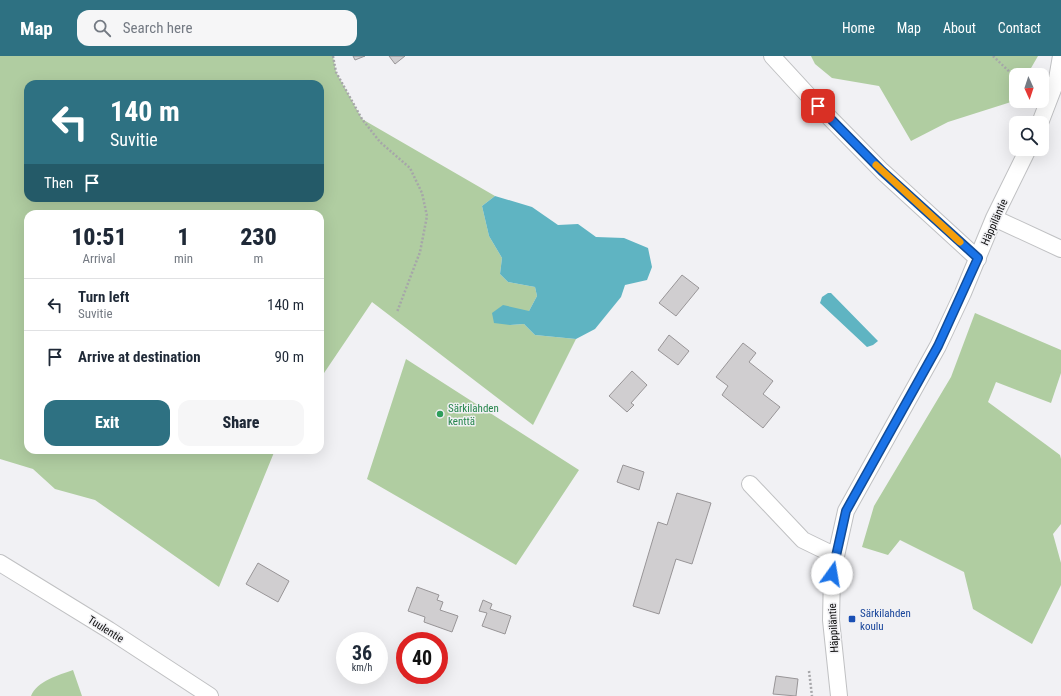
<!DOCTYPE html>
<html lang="en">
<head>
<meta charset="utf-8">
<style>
  :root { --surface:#fff; --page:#f6f6f7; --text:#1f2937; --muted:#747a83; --line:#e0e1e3; --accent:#2e7182 }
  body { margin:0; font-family:"Roboto Condensed",sans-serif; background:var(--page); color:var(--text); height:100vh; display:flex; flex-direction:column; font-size:15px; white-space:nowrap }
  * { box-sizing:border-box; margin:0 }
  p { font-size:13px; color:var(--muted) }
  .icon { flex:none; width:22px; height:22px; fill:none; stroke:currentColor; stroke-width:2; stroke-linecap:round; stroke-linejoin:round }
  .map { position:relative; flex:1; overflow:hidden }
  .side { position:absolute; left:24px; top:154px; width:300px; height:244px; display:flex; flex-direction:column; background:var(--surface); border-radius:12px; box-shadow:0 4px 16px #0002 }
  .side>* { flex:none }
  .guide { position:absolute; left:24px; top:24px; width:300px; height:122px; border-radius:12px; box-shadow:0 4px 16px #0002; background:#2e7182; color:#fff; overflow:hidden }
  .needle { width:26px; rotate:177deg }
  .tools { position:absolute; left:1009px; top:12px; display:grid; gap:8px }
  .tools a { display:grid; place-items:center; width:40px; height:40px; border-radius:8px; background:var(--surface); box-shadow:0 4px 16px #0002; font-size:20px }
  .speed { position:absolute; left:336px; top:576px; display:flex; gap:8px; font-size:20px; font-weight:700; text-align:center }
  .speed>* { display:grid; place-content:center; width:52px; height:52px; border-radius:50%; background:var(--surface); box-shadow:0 4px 16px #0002; line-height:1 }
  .speed small { font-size:10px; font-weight:400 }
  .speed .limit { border:6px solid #d22; background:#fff; color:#111 }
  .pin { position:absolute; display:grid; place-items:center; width:34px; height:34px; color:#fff; margin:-17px; border-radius:8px; box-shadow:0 2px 6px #0006 }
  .me { position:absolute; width:44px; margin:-22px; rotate:13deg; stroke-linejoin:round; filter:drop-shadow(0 0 3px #0008) }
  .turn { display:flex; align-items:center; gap:14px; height:84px; padding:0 20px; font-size:18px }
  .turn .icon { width:52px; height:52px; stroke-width:2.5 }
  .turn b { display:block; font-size:28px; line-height:34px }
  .then { display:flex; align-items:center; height:38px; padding:0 20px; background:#0003; gap:8px; font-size:15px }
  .eta { display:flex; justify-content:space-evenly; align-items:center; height:68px; text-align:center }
  .eta b { font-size:24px; font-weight:800; line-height:28px }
  .cta { display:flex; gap:8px; margin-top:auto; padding:8px 20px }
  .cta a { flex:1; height:46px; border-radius:12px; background:var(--accent); color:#fff; font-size:16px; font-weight:800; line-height:46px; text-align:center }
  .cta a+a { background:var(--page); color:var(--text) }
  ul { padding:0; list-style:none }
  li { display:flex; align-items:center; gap:12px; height:52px; padding:0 20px; border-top:1px solid var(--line) }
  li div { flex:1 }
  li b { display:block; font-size:15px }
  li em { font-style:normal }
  header { display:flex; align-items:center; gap:24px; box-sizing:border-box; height:56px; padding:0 20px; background:var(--accent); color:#fff }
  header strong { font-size:19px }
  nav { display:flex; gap:22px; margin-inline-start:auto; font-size:14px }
  .search { width:280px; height:36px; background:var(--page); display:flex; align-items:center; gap:10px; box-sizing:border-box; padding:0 14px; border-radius:12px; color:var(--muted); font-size:15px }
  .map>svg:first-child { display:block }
</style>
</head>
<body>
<header>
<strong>Map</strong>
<div class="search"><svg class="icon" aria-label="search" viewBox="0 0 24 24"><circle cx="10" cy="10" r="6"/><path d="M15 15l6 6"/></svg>Search here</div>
<nav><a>Home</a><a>Map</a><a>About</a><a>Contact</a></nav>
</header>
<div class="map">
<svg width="1061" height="640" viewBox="0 0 1061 640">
  <rect width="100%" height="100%" fill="#f1f1f4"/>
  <!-- green -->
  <path fill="#b0cda1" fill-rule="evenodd" d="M0,0h333l3,16 26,47 133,77 -13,10 7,30 13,22 -2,16 8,8 27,5 2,9 -8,15 -19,14 14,-1 11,11 41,4 -43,86 -161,-123 -52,77v-165h-292v236h247l-56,137 -124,-87 -40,-11 -22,-20 -33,-10zM28,28h292v114h-292z
    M811,0h227l-11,19h-11v19l-5,8 -63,20 -37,19 -32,-55 -47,-8 -17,-14z
    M975,257l86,37v23l-10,30 -55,-21 -8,20 72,53 1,4v65l-8,10 8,29v22l-29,59 -59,-35 -9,-37 -64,-32 -12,15 -26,-8 12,-41 77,-129z
    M406,303l173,111 -63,95 -149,-86z
    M73,614l9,26h-51c6,-15 28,-21 42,-26z"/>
  <!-- water -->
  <path fill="#5fb4c2" d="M495,140l37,11 26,18 20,-1 18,13 28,1 24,10 4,19 -5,13 -22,5 -4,12 -26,32 -19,10 -41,-4 -11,-11 -14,1 -16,-2 -2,-10 11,-8 26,6 8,-15 -2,-9 -27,-5 -8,-8 2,-16 -13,-22 -7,-30z
    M828,237h3l47,48 -5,4 -6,2 -47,-44 2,-6z"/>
  <!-- building -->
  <path fill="#d0ced0" stroke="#989597" d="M353,0h12l-10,4z
    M389,0h16l-10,8z
    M682,219l17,13 -23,28 -17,-13z
    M669,279l20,16 -11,14 -20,-15z
    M743,287l13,10 -7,9 24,19 -10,13 17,13 -17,21 -41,-33 6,-9 -12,-9z
    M632,315l15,14 -16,18 3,2 -7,7 -18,-16z
    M623,409l21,7 -5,18 -22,-8z
    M677,437l34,10 -19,61 -16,-5 -17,55 -26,-8 25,-84 9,3z
    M258,507l31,18 -11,21 -32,-18z
    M417,531l22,8 -2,5 6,2 -3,8 18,6 -6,16 -28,-10 1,-5 -17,-6z
    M483,544l9,4 -2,5 21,7 -6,18 -23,-8 5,-13 -8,-2z
    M776,620l22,3 -2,17 -23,-2z"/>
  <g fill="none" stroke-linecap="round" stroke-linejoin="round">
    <!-- minor casing -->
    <g stroke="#c0c1c3" stroke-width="18">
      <path id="minor" d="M772,0l46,50 64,65 96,88
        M1040,67l17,-44 4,-23
        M994,162l67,31
        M750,428l53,56 33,16
        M0,507l109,67 101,66
        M839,640l-8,-76 1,-46 14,-63 92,-165 25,-53 31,-75 34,-69"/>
    </g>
    <!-- path -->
    <path stroke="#a6a6a9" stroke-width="2.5" stroke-dasharray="2 2" stroke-linecap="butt" d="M333,0l3,16 26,47 18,23 30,26 12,25 5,23 -7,36 -23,60
      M993,0l23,22
      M809,615l3,25"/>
    <!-- minor -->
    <use href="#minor" stroke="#fff" stroke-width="16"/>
  </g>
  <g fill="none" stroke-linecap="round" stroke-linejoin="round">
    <!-- route casing -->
    <g stroke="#114b97" stroke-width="10">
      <path id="route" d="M818,50l64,65 96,87 -40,88 -92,165 -14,63"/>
    </g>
    <!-- route -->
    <use href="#route" stroke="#1a73e8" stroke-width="7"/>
    <!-- slow -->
    <path stroke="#f59e0b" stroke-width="7" d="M876,109l84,77"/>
  </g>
  <!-- markers -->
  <circle fill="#2e9e5b" stroke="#f1f1f4" stroke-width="1.5" cx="440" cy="358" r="4"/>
  <rect fill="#1a4fb4" stroke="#f1f1f4" stroke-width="1.5" x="848" y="559" width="8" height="8" rx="2"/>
  <g text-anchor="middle" stroke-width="3" stroke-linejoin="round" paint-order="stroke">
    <!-- street labels -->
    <g font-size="11" fill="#0d0d0e" stroke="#f1f1f4">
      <text transform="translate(994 166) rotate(-66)" y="4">Häppiläntie</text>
      <text transform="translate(833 572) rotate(-93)" y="4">Häppiläntie</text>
      <text transform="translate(106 573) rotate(32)" y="4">Tuulentie</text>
    </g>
    <!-- leisure labels -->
    <g font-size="11" fill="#27864d" stroke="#f1f1f4" text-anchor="start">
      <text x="448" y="356">Särkilahden<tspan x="448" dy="13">kenttä</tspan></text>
    </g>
    <!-- transit labels -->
    <g font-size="11" fill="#164399" stroke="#f1f1f4" text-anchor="start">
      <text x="860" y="561">Särkilahden<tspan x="860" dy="13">koulu</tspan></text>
    </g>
  </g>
</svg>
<div class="tools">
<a><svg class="needle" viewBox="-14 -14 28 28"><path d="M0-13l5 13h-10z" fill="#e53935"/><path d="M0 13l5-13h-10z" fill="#747a83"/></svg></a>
<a><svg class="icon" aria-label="search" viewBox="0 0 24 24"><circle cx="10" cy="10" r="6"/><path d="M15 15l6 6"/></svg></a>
</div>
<div class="speed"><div>36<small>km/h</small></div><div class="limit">40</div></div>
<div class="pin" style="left:818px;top:50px;background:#d93025"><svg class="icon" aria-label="arrive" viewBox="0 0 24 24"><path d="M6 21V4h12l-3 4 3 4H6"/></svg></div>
<svg class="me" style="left:832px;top:518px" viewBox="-20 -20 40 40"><circle r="19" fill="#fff"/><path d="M0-13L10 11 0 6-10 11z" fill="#1a73e8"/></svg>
<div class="guide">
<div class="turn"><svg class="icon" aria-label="left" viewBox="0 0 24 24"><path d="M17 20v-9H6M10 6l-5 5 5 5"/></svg><div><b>140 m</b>Suvitie</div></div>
<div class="then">Then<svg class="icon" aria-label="arrive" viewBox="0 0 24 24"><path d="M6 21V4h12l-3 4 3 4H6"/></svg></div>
</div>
<section class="side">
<div class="eta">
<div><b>10:51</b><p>Arrival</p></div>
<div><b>1</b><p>min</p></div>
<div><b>230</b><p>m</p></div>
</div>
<ul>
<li><svg class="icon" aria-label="left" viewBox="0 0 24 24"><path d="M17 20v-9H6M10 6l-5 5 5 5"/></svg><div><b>Turn left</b><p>Suvitie</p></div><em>140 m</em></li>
<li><svg class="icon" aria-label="arrive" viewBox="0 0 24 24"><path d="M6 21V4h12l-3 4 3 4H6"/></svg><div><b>Arrive at destination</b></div><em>90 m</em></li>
</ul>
<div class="cta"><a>Exit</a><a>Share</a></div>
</section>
</div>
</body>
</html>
